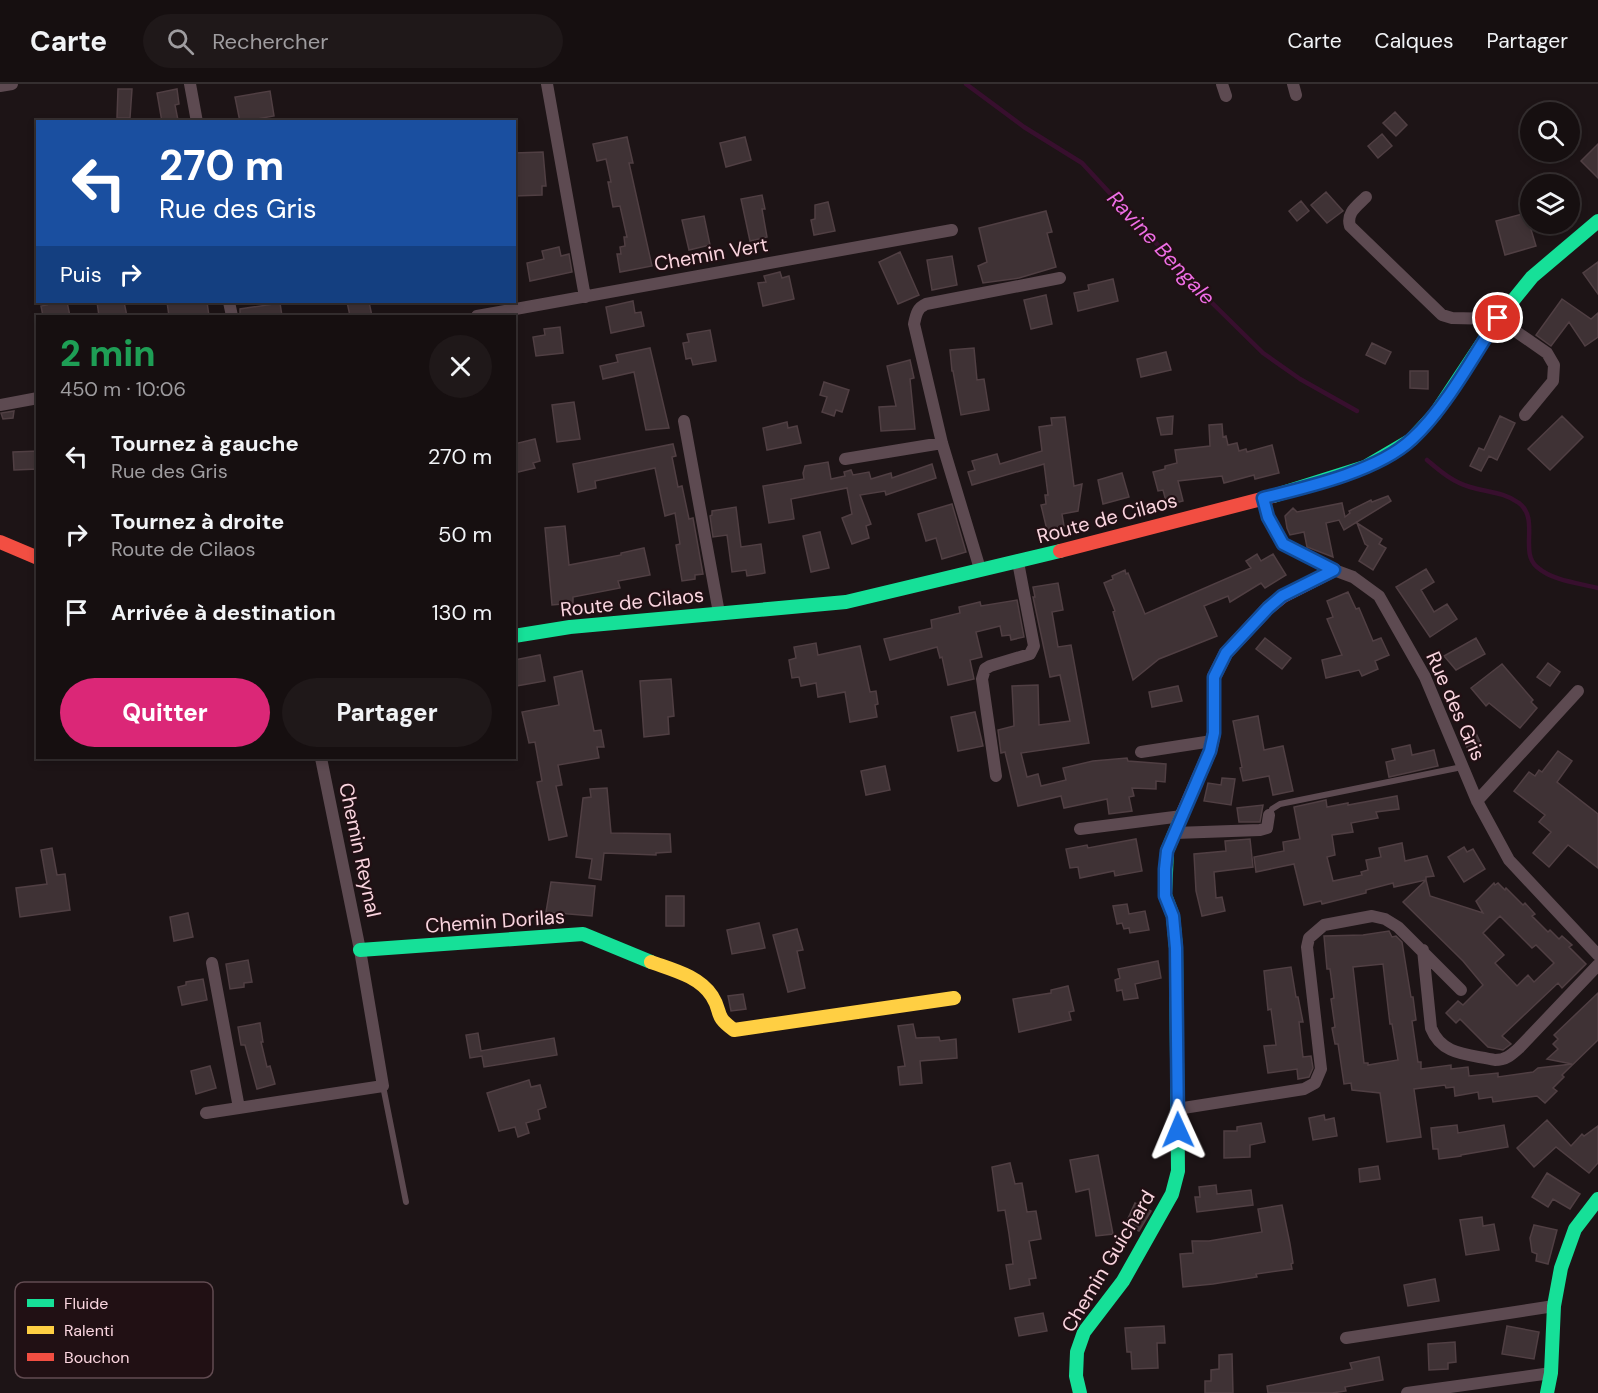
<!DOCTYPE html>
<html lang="fr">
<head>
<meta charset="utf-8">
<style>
  :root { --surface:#160f10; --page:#1f1819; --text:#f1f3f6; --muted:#9e9c9f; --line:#352f30; --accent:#db2777 }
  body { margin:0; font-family:"DM Sans",sans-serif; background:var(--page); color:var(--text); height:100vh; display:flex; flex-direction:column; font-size:22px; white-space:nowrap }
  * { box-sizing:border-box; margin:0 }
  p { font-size:20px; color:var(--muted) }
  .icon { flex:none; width:33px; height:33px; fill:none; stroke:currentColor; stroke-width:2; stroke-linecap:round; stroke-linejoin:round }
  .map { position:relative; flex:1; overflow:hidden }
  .side { position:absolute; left:36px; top:231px; width:480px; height:444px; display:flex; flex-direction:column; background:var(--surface); border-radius:0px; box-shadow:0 3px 9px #0003,0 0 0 2px var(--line) }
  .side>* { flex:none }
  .banner { position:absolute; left:36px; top:36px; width:480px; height:183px; border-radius:0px; box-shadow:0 3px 9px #0003,0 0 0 2px var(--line); background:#1a4fa0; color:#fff; overflow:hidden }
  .controls { position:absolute; left:1520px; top:18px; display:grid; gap:12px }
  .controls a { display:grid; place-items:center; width:60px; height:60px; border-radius:50%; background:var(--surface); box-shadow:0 3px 9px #0003,0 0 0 2px var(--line); font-size:30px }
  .pin { position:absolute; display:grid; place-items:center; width:51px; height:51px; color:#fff; margin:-26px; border:3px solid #fff; border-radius:50%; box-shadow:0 2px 6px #0007 }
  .me { position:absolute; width:66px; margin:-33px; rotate:359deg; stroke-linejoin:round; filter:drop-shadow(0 0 4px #0008) }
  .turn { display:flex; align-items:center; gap:21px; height:126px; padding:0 24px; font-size:27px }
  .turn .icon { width:78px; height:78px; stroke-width:2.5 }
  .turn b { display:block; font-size:42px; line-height:51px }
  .then { display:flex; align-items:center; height:57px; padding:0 24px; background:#0003; gap:12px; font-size:22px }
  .round { display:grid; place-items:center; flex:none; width:63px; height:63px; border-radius:32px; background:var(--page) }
  .headline { display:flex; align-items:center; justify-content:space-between; height:102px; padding:0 24px }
  h1 { font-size:36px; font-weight:800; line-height:45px; color:#1e9e55 }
  .primary-button { display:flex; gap:12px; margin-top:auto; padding:12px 24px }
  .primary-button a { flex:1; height:69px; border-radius:36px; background:var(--accent); color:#fff; font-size:24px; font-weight:800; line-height:69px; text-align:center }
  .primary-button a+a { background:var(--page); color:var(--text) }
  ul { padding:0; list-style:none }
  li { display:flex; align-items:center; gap:18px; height:78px; padding:0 24px }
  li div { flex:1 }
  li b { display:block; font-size:22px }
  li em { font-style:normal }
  header { display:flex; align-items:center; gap:36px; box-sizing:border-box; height:84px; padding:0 30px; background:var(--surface); border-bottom:2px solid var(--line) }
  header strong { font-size:28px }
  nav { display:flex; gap:33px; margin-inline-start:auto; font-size:21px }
  .search { width:420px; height:54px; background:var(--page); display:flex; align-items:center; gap:15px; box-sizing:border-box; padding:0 21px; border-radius:33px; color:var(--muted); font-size:22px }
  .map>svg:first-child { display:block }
</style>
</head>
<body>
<header>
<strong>Carte</strong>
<div class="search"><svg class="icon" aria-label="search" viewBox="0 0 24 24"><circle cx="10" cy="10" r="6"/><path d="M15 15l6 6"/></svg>Rechercher</div>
<nav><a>Carte</a><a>Calques</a><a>Partager</a></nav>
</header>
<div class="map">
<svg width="1598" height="1309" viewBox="0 0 1598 1309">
  <rect width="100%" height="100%" fill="#1d1416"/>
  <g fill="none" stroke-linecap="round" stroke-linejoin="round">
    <!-- stream -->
    <path stroke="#380f2e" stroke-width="4.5" d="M966,0l58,43 58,36 123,133 58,57 37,26 57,32
      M1427,376c14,12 26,22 43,27 16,5 34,5 49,16 21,16 0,49 18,64 16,14 41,16 61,21"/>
  </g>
  <!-- building -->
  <path fill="#3f3235" stroke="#503f43" stroke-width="1.5" fill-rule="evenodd" d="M118,5h14l-2,29h-13z
    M177,5l2,15 -4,1 3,15 -16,2 -5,-29z
    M270,7l4,25 -34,6 -5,-25z
    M1395,28l12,13 -11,11 -13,-13z
    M1382,50l10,12 -14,12 -10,-12z
    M627,53l6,26h-4l23,103 -32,6 -3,-18h4l-1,-7 5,-1 -1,-9h3l-7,-31 -7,1 -5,-25h3l-5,-23 -9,2 -4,-17z
    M745,53l6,23 -25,7 -6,-24z
    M1598,60v34l-17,-17z
    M543,68l3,34h-4v9l-28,1v-43z
    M1326,108l17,19 -16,12 -16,-18z
    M762,111l3,14h-3l5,28 -17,4 -9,-42z
    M1301,117l8,10 -12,10 -8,-10z
    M828,118l7,29 -21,4 -3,-15 4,-1v-14z
    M1046,127l6,21 -5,1 9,34 -37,11 -36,5 -5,-17 9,-4 -8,-34z
    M1526,129l10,33 -31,9 -9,-34z
    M704,132l6,29 -21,5 -7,-30z
    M559,163l2,9 8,-2 3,18 -42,9 -3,-18 17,-4 -2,-8z
    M900,168l19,43 -21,9 -19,-42z
    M952,172l5,29 -25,5 -5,-30z
    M1598,178v32l-15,-21z
    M780,188l2,6 7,-2 5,23 -31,7 -5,-23 8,-1 -2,-6z
    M1113,195l5,22 -40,10 -4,-18 15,-3 -1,-5z
    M1046,211l6,29 -21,5 -7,-29z
    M1562,215l29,20 7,-6v24l-13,9 -16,-24 -18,24 -15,-11z
    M633,217l2,12 6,-1 3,14 -33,7 -5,-26z
    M46,218h21l3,14h-27l-2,-10 6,-1z
    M97,218h27l3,14h-28z
    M167,218h40l2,14h-40z
    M347,218h22l3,14h-22z
    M280,219l2,13h-42v-7z
    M560,243l3,26 -27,3 -3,-19 12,-2 -1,-6z
    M710,246l6,31 -23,4 -2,-7 -5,1 -3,-16 6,-1 -2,-8z
    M1372,259l19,9 -6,12 -19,-9z
    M650,264l19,80 -23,2 -12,-58 -31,7 -3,-13 18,-4 -2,-7z
    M974,264l3,32 7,-1 5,31 -28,5 -8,-44h-1l-2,-21z
    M1166,268l5,18 -30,7 -4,-18z
    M910,276l4,18 -4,1 5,50 -34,2 -2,-24 17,-1 -9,-40z
    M1410,287h18v18l-18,-1z
    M824,298l25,8 -7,22 -6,-2 -2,6 -12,-4 5,-15 -7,-2z
    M574,318l6,37 -23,3 -5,-37z
    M14,327l-1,7 -10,1 -2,-6z
    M1173,332l-1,18 -11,1 -4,-17z
    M1500,332l15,7 -18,37 -8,-4 -8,15 -11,-5 9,-18 5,2z
    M1562,332l21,21 -33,33 -22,-21z
    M1065,333l9,69 8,-2 -4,27 -16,3 2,12 -17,4 -6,-25 5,-1 -1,-9h3l-4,-31 -72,21 -4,-13 7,-2 -3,-9 25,-7 3,10 42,-13 -3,-24 13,-2 -1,-7z
    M787,338l1,6 9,-2 4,17 -34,7 -4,-22z
    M1222,340l1,13 3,-1 2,9 9,-2 2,8 7,-2 1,3 25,-7 7,28 -24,6 -1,-4 -30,8 -2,-7 -44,5 5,20 -16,4 -4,-15 -5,1 -5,-19 12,-3v-3l12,-3 -2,-13 35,-4 -1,-21z
    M535,355l5,22 -7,2 2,5 -21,5v-29z
    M673,360l3,12 -4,1 6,30 4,-1 7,33 4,-1 10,56 -8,1v4l-13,2 -6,-36 4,-1 -5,-31 -10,3 -10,-48 -60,13 1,7 -18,4 -5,-28z
    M38,367v18l-24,1 -1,-18z
    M828,378l3,17 14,-3 -1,-4 7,-2 2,5 16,-3 2,7 20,-6 1,5 40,-14 4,14 -50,17 -1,-4 -25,4 11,29 -5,2 3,12 -17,6 -10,-26 10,-4 -5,-26 -56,11 3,20 -25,4 -6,-37 41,-7 -1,-6 2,-7z
    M1122,389l7,24 -26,7 -5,-24z
    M1388,412l3,5 -47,29 -5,-10 -13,3 7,34 -26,-10 -3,-15 -14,3 -3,-7 -2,-12 8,-8 4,4 45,-9 3,14 5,-4 -1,-2 22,-11 1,2z
    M952,420l14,48 -24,7 -6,-21 -10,3 -8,-27z
    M736,423l5,40 20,-3 4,29 -18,3 -1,-6 -14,2 -5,-37 -14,2 -3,-21 2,-1v-4z
    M1357,439l25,16 -3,5 7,4 -13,22 -14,-9 9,-15 -3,-2z
    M565,442l4,39 52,-10v-2l23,-5 6,27 -32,6 2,7 -47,9v6l-21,2 -7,-77z
    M820,448l9,36 -18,4 -8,-36z
    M1257,470l4,7 12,-7 13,21 -21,13 -4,-5 -31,19 -2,-6 -24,10 13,30 -58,23 -26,21 -20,-68 2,-1 -11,-28 9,-4 -1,-3 13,-6 1,4 2,-1 17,41 106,-46 -5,-7z
    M1426,485l8,13 -13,8 13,22 13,-8 10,15 -27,18 -34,-50z
    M1058,499l5,27 -11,2 6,35 13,-2 18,98 -68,10 6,24 11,-3 3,12 25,-6 -3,-12 30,-7 34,-3 1,3 38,3 -1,18 -9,-1v8l-24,-1 2,8 -5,1 3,14 -23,3 -2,-15 -43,9 -3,-12 -43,10 -13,-54 -4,1 -3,-23 16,-4 -2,-40 26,-1 1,40 31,-4 -10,-46 -10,2 -17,-80h2l-2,-10z
    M1348,508l8,17 3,-1 14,33 8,-3 8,17 -14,6 3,8 -16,7 -3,-6 -33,8 -4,-18 20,-5 -15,-36 6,-2 -6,-16z
    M1017,516l7,37 -13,3 -1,-5 -8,1 -2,-10 -24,6 6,25 -12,3 4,19 -26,6 -6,-28 -2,1 -3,-11 -47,13 -6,-21 48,-11 -1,-8 29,-7 -1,-6 21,-5 1,4z
    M1265,554l26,20 -9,11 -26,-20z
    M1476,554l9,16 -29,16 -12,-14z
    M816,559l2,12 42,-9 10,46 6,-1 2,13 -3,1 2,12 -27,5 -5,-30 -27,5 -2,-14 -15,3 -2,-9 -7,1 -3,-18 7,-2 -2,-11z
    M540,571l5,26 -29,5 -2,-26z
    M1548,579l12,9 -10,14 -13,-9z
    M1502,580l31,36 -2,2 6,6 -17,20 -31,-25 -3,3 -15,-18z
    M582,587l12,60 7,-1 3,17h-7l2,11 -41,7 4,20 -6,1 11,50 -18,4 -12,-58 5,-1 -7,-39 -6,1 -7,-31 37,-7 -5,-28z
    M671,595l3,37 -6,1 1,17 -25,3 -4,-56z
    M1178,602l4,15 -30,6 -3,-15z
    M975,628l8,34 -25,5 -7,-34z
    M1258,632l6,34 19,-4 10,45 -20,4 -4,-19 -26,5 -3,-13 2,-1 -9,-46z
    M1474,645l8,17 -13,6 -7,-17z
    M1410,661l2,10 22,-5 4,16 -49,11 -3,-15 9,-2 -3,-11z
    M1558,667l14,10 -15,21 41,32v54l-30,-23 -19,22 -16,-14 18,-21 -12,-10 6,-7 -31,-24 15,-19 6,4 4,-6 3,2z
    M885,682l5,24 -24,5 -5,-24z
    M1222,694l13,1 -4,26 -27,-4 4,-18 13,2z
    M607,704l4,45 59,1 1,18 -15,1v2l-52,-2 -3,27 -12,-2 3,-19 -16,-2 7,-59 8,-1 -1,-8z
    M1397,712l2,13 -23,3 2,6 -27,5 2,9 -21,3 3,20 -8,2 6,24 29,-6 -1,-3 7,-2 -2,-10 15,-3 -2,-9 23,-5 3,18 22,-5 7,20 -8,1v3l-32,7 -1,-4 -27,7v3l-44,11 -1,-3 -17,4 -10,-41 -38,8 -2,-15 30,-6 -1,-9 17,-3 -6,-32 32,-7 1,7 21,-4v2z
    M1263,721l-3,17h-21l-2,-14z
    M1136,755l6,32 -27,5 -1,-5 -34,7 -2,-11 -8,1 -4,-19 21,-4 1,3z
    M1250,755l3,28 -39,5 2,26 6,-1 3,14 -23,5 -6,-25 -2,-37 32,-3 -1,-10z
    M1464,763l3,5 6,-3 12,20 -21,13 -16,-25z
    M52,764l5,27 8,-1 5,36 -50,7 -4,-29 31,-4 -6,-34z
    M1426,796l4,16 53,17 -7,-12 18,-18 1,2 3,-2 7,7 1,-2 17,17 2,-2 10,11 -3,2 16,16 2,-2 9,9 3,-3 10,9 -3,2 17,17 -24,24 -4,-5 -56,53 9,8 -8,6 -15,-3 -28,-28 -4,4 -10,-10 12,-12 5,4 20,-20 -20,-24 -60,-59zM1500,832l32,32 4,-3 18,18 -20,19 -6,-7 -11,11 -22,-23 9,-8 -21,-22z
    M551,798l44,4 -3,30 -46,-4z
    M666,812h18v30h-18z
    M1127,820l2,10 16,-3 4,19 -19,3 -1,-5 -5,1 -2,-6 -5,1 -4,-18z
    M188,829l5,24 -19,4 -4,-24z
    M759,839l6,25 -33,6 -5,-24z
    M797,845l6,21 -6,1 8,37 -17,4 -15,-57z
    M1389,847l3,6 4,-1 6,6 9,55h2l3,23 -4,1 6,41h3v7l30,-4v4l17,-2 1,9 29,-3v4l35,-5 5,-4 34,-4 -25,-5 11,-10 -5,-5 5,-5 -4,-4 44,-42v47l-36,35 2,2 -11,11 4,3 -12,12 -8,-7 -44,6 -1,-5 -13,2 -1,-7 -23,4 -1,-9 -8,1 -1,-3 -31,4 7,48 -34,5 -7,-49 -28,-3 -1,-7 -7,1 -6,-40h-3l-3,-16 3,-1 -4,-28 3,-1 -4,-29h-3l-3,-33 39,-1zM1383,880l7,60h2l6,36 -30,5v-2h-4l-11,-96z
    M248,876l4,22 -8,1v4l-14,2 -4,-25z
    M1158,877l3,17 -26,6 3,14 -14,2 -2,-10 -5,1 -2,-11 5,-2 -2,-9z
    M1291,883l5,30h2l5,25h-4l4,35 8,-1 2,12 -4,9 -11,2 -1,-10 -29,4 -4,-27 12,-1 -5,-36 -3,1 -4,-39z
    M203,895l4,21 -25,5 -4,-18 8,-2v-3z
    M1068,902l6,25 -5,1 2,8 -52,12 -6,-33 38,-6v-3z
    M743,910l3,15 -15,2 -3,-15z
    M260,939l3,19h-2l6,25 3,-1 5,18 -18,5 -12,-44h-4l-3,-18z
    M913,940l3,14 23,-1 1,4 16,-2 1,19 -37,3 2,22 -22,2 -2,-18 7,-1 -7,-40z
    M478,949l3,18 73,-13 3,17 -73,12 -2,-11 -12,2 -4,-23z
    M210,982l6,22 -20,6 -5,-23z
    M529,996l2,7 9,-2 6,22 -8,3 2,9 -14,4 3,10 -11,4 -3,-10 -16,4 -12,-38z
    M1324,1031l1,5 9,-2 3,18 -24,4 -4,-22z
    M1547,1036l24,26 11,-12 2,2 14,-10v37l-9,10 -33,-26 -22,20 -17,-19z
    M1261,1039l4,19 -15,3v12l-26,1v-27h13v-4z
    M1457,1041l1,8 46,-8 4,22 -47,8v1l-22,3 -1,-10h-5l-2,-21z
    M1098,1071l15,79 -17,2 -7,-47 -13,3 -6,-32z
    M1010,1079l5,21 7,-1 5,29 9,-1 5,28 -12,2 7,37 -7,1 1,6 -20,4 -4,-24 7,-1 -4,-30 -4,-24 -7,1 -6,-44z
    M1378,1082l2,13 -20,3 -1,-13z
    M1547,1089l33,21 -10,15 -17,-10 -5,8 -16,-10z
    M1216,1101l1,9 34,-4 2,15 -56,7 -2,-15h5l-1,-10z
    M1135,1119l16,8 -12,20 -14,-6z
    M1282,1121l8,39 3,19 -2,1 1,5 -36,5 1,3 -44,7 -30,3 -3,-33 13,-1 -1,-12h17l53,-9 -4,-23z
    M1482,1133l1,9 11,-2 5,26 -33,5 -6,-35z
    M1534,1141l23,5 -9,34 -12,-3 1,-7 -5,-2 -2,-14z
    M1435,1195l4,22 -31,5 -4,-21z
    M1043,1229l4,18 -28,5 -4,-18z
    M1164,1242l1,17h-8l1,25 -26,1 -1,-17h-4l-2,-24z
    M1507,1242l32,6 -5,27 -32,-5z
    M1455,1258l1,20 -8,1v6l-19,1 -1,-26z
    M1232,1270l1,39h-28v-12h6v-11l8,-1v-14z
    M1379,1273l4,23 -38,7 1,4 -14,2h-64l-1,-7 85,-17 -2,-6z"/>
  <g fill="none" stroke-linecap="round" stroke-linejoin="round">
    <!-- lane -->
    <path stroke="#5d4a51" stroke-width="6" d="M1269,731l3,-6 8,-5 182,-37
      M383,1002l23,116"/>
    <!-- street -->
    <path stroke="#5d4a51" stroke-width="12" d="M190,0l7,38
      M547,0l38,213
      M1222,0l4,12
      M1293,0l3,11
      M0,2l12,-2
      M1366,113c-9,9 -20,16 -16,29l92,89 10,3 46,1 49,34 7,12 -1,16 -28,34
      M229,218l3,14
      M477,232l475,-86
      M0,321l38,-7
      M684,337l35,192
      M845,375l97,-16
      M1263,414l5,19 15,27 51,26 19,7 26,19 46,81 52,124 32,59 89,95
      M980,485l-38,-126 -28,-119c2,-9 3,-16 12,-20l134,-26
      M1141,668l71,-11
      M996,692l-14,-97 3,-10 5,-3 40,-12 4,-8 -16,-84
      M1477,717l101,-110
      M1080,745l102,-13
      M1175,749l85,-3 7,-2 2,-13
      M1423,866l8,78c11,28 38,26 64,32 11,0 16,-5 24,-12l79,-83
      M212,879l27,145
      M1177,1025l127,-20 11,-6 6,-14 -14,-122 2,-9 15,-13 48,-9 13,3 13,8 63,63
      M206,1029l177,-27 -23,-136 -39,-192
      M1346,1254l208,-32
      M1407,1309l144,-20"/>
    <!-- fast -->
    <path stroke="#16e098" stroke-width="14" d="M1273,412l92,-29 46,-27 24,-26 63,-95 34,-42 66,-56
      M514,552l56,-9 276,-25 214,-51
      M360,866l223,-16 68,28
      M1080,1309l-4,-17 1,-24 7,-20 39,-51 49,-87 6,-23 -2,-223 -3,-32 -8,-21 2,-44 16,-38
      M1547,1309l4,-20 3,-67 7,-38 14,-39 23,-30"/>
    <!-- slow -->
    <path stroke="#ffcf43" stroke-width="14" d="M651,878c22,8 48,14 61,34 11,17 1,19 22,34l220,-32"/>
    <!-- jam -->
    <path stroke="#f24e42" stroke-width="14" d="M0,458l38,16
      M1060,467l213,-55
      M1183,729l27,-62 4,-18v-56l12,-24 42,-45 15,-12 51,-26"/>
  </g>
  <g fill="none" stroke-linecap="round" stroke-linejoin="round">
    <!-- route casing -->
    <g stroke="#114b97" stroke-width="15">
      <path id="route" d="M1178,1046l-2,-182 -3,-32 -8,-20v-27l2,-18 43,-100 4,-18v-56l12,-24 42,-45 14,-12 52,-26 -51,-26 -15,-27 -5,-19c45,-11 115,-27 149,-59 32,-29 62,-83 86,-121"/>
    </g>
    <!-- route -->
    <use href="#route" stroke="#1a73e8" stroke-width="10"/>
  </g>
  <g text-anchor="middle" stroke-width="4.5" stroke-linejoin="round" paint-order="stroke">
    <!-- street labels -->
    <g font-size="20" fill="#fad5df" stroke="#211014">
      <text transform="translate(711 170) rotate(-10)" y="7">Chemin Vert</text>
      <text transform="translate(1107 434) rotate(-15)" y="7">Route de Cilaos</text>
      <text transform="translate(632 518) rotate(-6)" y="7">Route de Cilaos</text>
      <text transform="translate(1456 622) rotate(66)" y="7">Rue des Gris</text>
      <text transform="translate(360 766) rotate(78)" y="7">Chemin Reynal</text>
      <text transform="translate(495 837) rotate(-4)" y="7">Chemin Dorilas</text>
      <text transform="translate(1108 1177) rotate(-59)" y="7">Chemin Guichard</text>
    </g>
    <!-- water labels -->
    <g font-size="21" font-style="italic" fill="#ef6ee6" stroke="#211014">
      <text transform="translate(1161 164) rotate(47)" y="7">Ravine Bengale</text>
    </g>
  </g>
  <!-- legend -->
  <rect x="15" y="1198" width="198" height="96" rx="9" fill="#211014" stroke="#624b51" stroke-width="1.5"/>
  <rect x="27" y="1215" width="27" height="8" fill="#16e098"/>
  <rect x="27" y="1242" width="27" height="8" fill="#ffcf43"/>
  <rect x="27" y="1269" width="27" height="8" fill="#f24e42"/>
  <g font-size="16" fill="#fad5df">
    <text x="64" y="1225">Fluide</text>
    <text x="64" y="1252">Ralenti</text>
    <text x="64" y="1279">Bouchon</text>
  </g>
</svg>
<div class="controls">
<a><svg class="icon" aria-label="search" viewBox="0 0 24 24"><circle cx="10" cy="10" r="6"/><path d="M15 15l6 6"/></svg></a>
<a><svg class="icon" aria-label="layers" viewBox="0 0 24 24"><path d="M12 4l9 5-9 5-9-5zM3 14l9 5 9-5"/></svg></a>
</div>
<div class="pin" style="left:1498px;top:234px;background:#d93025"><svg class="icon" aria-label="arrive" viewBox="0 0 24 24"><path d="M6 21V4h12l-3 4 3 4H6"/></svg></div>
<svg class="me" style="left:1178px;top:1046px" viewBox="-20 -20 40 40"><path d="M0-17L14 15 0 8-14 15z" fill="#1a73e8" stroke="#fff" stroke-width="4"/></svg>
<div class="banner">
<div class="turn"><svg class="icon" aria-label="left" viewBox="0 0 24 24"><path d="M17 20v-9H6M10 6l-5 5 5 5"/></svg><div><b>270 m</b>Rue des Gris</div></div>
<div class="then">Puis<svg class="icon" aria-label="right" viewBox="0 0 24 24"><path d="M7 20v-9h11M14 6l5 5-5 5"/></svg></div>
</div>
<section class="side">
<div class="headline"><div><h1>2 min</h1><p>450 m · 10:06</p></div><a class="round"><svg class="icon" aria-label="close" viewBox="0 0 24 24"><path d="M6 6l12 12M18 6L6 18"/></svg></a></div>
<ul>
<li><svg class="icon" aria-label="left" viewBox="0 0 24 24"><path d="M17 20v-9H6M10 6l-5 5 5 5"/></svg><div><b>Tournez à gauche</b><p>Rue des Gris</p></div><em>270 m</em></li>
<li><svg class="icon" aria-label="right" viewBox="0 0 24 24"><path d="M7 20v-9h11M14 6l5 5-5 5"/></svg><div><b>Tournez à droite</b><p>Route de Cilaos</p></div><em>50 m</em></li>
<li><svg class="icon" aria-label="arrive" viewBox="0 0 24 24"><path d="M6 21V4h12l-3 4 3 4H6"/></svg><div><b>Arrivée à destination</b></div><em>130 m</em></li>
</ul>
<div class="primary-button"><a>Quitter</a><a>Partager</a></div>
</section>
</div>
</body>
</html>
